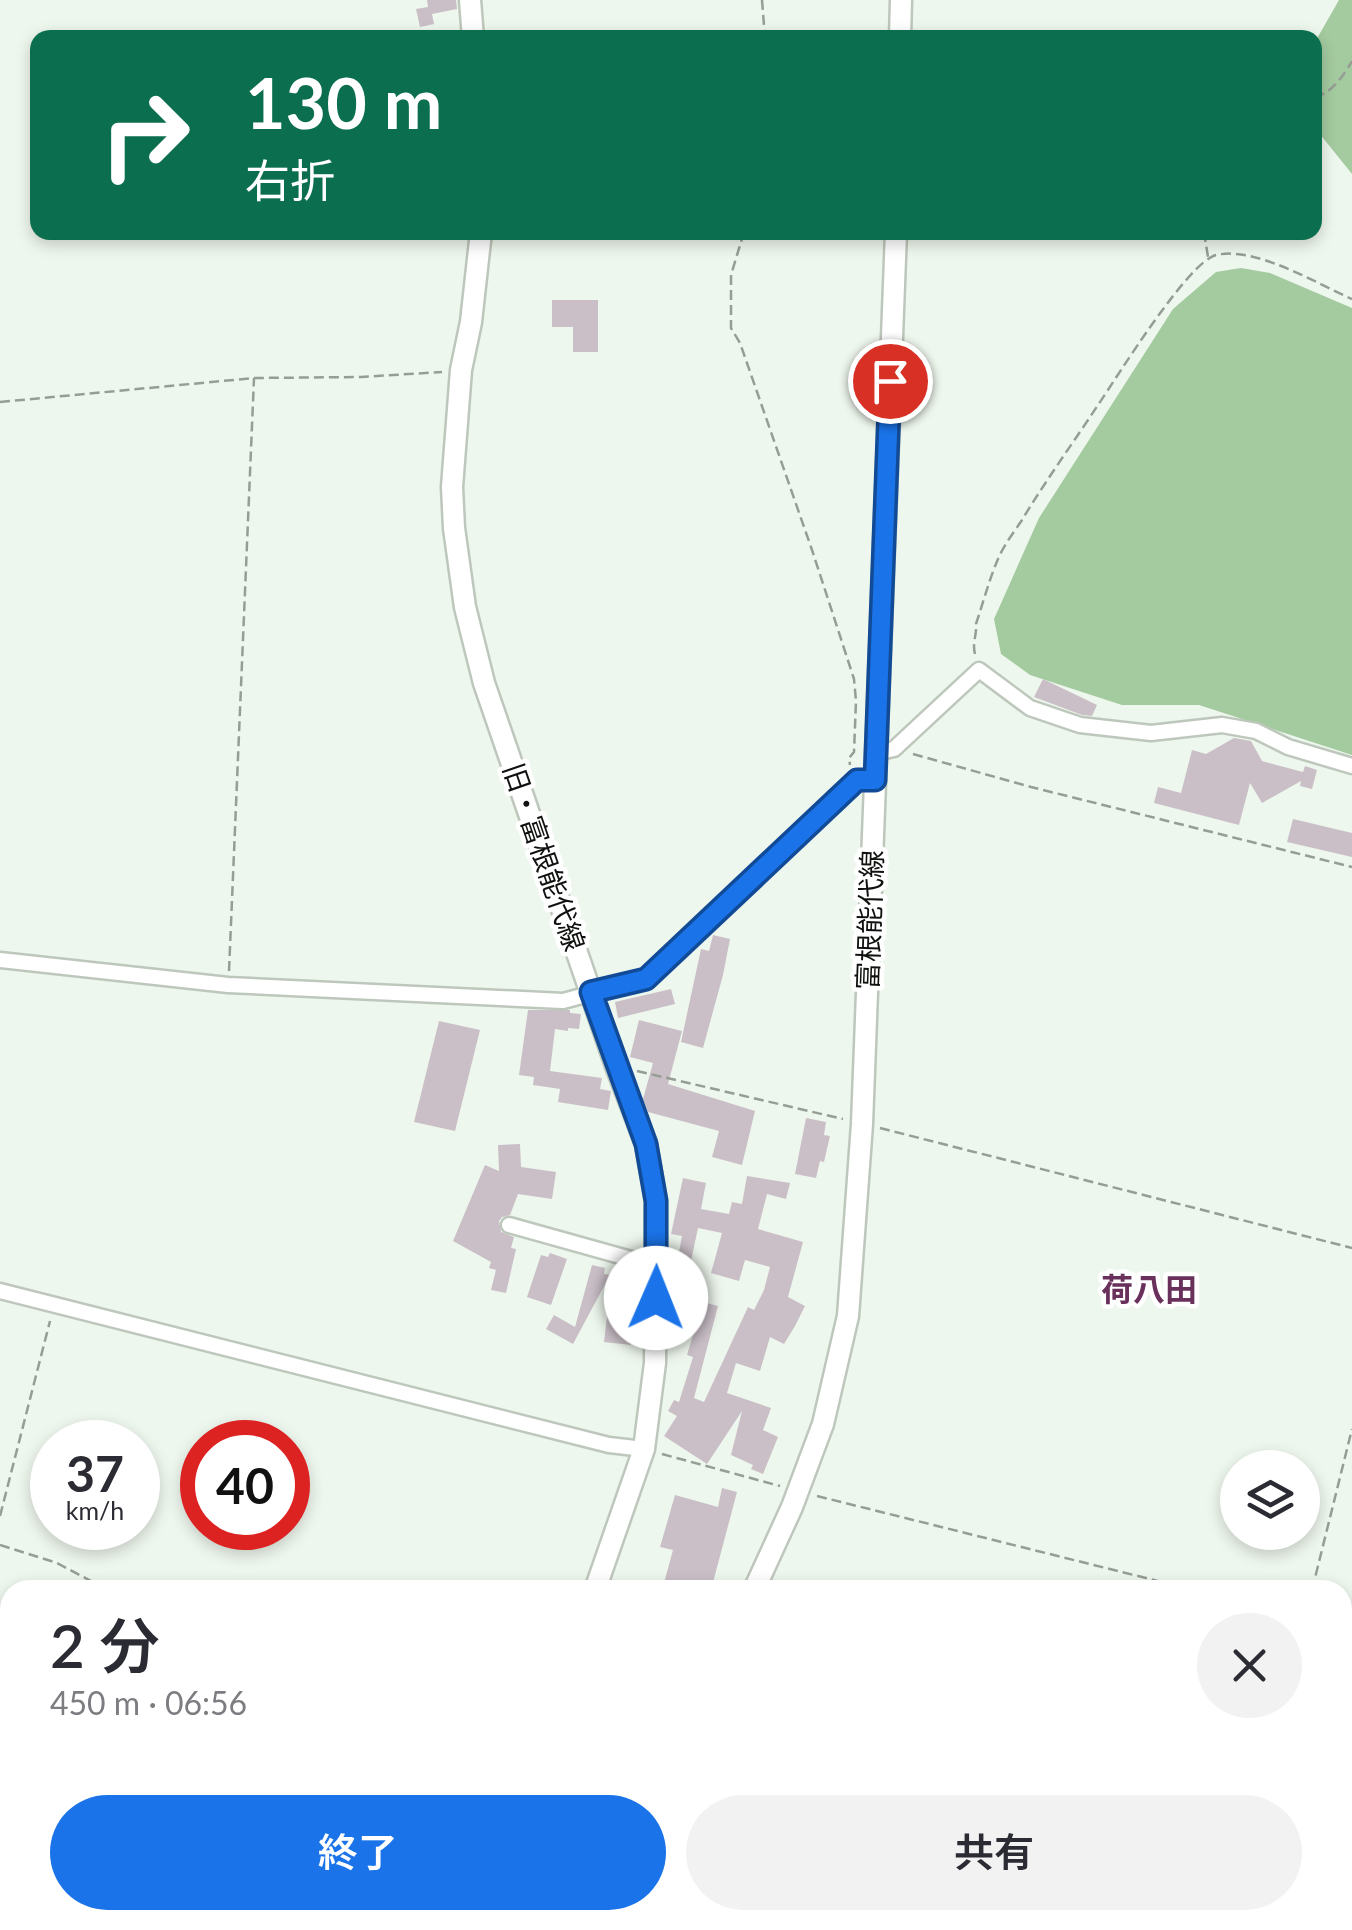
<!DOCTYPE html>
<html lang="ja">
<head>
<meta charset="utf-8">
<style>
  :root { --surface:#fff; --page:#f2f2f3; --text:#2b2b33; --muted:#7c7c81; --accent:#1a73e8 }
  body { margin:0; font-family:Lato,"Noto Sans JP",sans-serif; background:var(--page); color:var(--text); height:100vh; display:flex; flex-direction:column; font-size:38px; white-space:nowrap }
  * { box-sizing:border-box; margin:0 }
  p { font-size:32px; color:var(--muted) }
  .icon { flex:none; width:55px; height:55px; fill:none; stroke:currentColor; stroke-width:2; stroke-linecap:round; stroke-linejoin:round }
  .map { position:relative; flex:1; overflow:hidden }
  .sheet { position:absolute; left:0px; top:1580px; width:1352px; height:350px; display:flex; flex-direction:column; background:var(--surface); border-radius:30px 30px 0 0; box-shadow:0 5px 15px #0003 }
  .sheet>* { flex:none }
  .hud { position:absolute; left:30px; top:30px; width:1292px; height:210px; border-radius:20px; box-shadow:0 5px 15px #0003; background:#0b6e4f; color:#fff; overflow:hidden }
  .fabs { position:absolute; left:1220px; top:1450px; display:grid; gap:20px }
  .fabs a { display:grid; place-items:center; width:100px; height:100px; border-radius:50%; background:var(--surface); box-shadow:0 5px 15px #0003; font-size:50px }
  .speed { position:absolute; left:30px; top:1420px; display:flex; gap:20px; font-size:50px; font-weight:700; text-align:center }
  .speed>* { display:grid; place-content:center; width:130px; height:130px; border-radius:50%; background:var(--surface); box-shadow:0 5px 15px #0003; line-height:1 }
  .speed small { font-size:25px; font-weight:400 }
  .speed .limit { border:15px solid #d22; background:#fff; color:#111 }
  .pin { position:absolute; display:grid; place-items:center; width:85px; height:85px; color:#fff; margin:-42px; border:5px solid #fff; border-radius:50%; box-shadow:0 2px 10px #0007 }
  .me { position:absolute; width:110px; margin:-55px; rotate:1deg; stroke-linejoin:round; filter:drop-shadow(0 0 8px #0008) }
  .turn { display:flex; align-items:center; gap:35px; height:210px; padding:0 50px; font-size:45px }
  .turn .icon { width:130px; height:130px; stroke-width:2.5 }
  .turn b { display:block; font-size:70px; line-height:85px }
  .round { display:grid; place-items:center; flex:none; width:105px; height:105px; border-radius:52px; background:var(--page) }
  .headline { display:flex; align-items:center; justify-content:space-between; height:170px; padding:0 50px }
  h1 { font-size:60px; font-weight:600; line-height:75px }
  .cta { display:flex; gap:20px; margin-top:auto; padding:20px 50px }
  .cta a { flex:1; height:115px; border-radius:60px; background:var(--accent); color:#fff; font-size:40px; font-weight:600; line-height:115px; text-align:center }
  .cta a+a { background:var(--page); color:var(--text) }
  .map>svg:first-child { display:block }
</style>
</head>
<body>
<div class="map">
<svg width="1352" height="1930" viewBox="0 0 1352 1930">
  <rect width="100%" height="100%" fill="#eef7ed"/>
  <!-- forest -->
  <path fill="#a4ca9f" d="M1339,0h13v174l-37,-46v-86z
    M1241,268l29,5 82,35v447l-153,-50h-77l-92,-30 -29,-21 -7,-35 45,-101 134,-209 43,-37z"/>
  <!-- building -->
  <path fill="#cabfc7" d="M427,0h29l1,9 -25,5 2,10 -14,3 -4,-18 12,-2z
    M552,300h46v52h-25v-25h-21z
    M1043,679l54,26 -5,11 -10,-1 -48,-18z
    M1234,738l17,3 11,20 41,11 2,-6 12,4 -5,19 -12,-3 1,-5 -39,22 -12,-20 -11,42 -85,-22 4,-16 23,6 11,-43 14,4z
    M1293,819l59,14v24l-65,-15z
    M713,935l17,4 -7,36 -20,73 -22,-6 20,-93 8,2z
    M671,989l4,15 -57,14 -3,-16z
    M528,1010h42v3l11,1 -2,15 -11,-1v3l-13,-2 -5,42 52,7 -2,11 11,2 -3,19 -50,-8 2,-13 -27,-4 1,-8 -15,-2z
    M639,1020l43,11 -14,53 87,27 -13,54 -30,-8 7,-26 -71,-19 -5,-13 10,-36 -23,-6z
    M439,1021l41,9 -25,101 -41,-9z
    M806,1118l20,4 -2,13 6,1 -6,26 -4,-1 -4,17 -21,-4z
    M520,1144l1,23 35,5 -4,27 -34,-5 -8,21 -8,2 -3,4 2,11 13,5 -3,11 5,1 -10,44 -15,-3 5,-20 -7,-2 2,-6 -38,-21 32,-76 14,6 -1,-26z
    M747,1176l43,7 -4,16 -19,-5 -9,35 45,13 -15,55 17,9 -10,20 -11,18 -14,-7 -10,34 -24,-8 -9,30 44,15 -8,22 15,7 -15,37 -12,-5 2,-4 -22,-10 11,-44 -35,53 -43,-28 13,-20 -9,-5 6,-11 5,2 14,-45 -6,-2 16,-53 15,4 -24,92 10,4 44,-95 6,3 10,-20 6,-23 -25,-7 -6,21 -28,-8 11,-40 -24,-5 -7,33 -3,-1 -8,55 -11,-3 2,-24h-2v-26l8,1 5,-27 -11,-2 12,-56 23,5 -5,26 28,5 3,-12 10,2z
    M550,1253l17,6 -16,46 -24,-8 14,-42 7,2z
    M592,1265l13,3 -1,6 6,1 -37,69 -27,-15 8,-14 21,12z
    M611,1284l15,3 -5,30 20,2 -2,17 -7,-1 -1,10 -27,-3z
    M722,1488l15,4 -26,98h-49l11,-40 -13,-3 15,-52 43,12z"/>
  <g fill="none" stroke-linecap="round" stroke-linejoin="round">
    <!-- street casing -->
    <g stroke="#bec7bc" stroke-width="19">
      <path id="street" d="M876,753l18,-4 85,-79 51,38 50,17 71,8 71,-8 34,6 32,16 64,19
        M0,960l228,25 335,16 83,-22 211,-199h18
        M509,1225l147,41
        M0,1291l609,154 35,4"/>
    </g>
    <!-- secondary casing -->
    <g stroke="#bec7bc" stroke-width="25">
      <path id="secondary" d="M470,0l3,38
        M900,38l1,-38
        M481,232l-10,90 -10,48 -9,117 2,41 11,79 19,76 132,383 30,78 10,57 -1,162 -11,86 -49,141
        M754,1590l38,-83 31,-83 25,-108 14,-192 34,-892
        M551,1930l4,-10"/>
    </g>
    <!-- path -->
    <path stroke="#969d95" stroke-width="2.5" stroke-dasharray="10 5" stroke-linecap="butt" d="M762,0l3,38
      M1315,97c16,-3 29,-22 37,-36
      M744,232l-13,43v53l9,15 72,207 42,129 2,22 -2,51 -5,6 1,7
      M1204,232l4,25
      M0,402l254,-24 107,-1 81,-5
      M975,654c-3,-10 2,-20 1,-30 7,-21 13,-44 22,-65 6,-14 16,-27 24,-39 24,-40 51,-77 76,-115 19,-28 90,-143 118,-150 40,-9 99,28 136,44
      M913,754l118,33 321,80
      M229,971l25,-593
      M637,1071l206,48
      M880,1128l472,120
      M662,1454l118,32
      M817,1496l377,94
      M0,1516l50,-195
      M0,1545l57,18 51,27
      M1312,1590l40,-161
      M1342,1627l10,2
      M0,1685l10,6
      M968,1920l40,10
      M1228,1930l3,-10"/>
    <!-- street -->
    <use href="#street" stroke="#fff" stroke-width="14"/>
    <!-- secondary -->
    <use href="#secondary" stroke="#fff" stroke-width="20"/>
  </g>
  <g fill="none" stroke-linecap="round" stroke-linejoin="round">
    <!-- route casing -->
    <g stroke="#114b97" stroke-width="25">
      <path id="route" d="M656,1298v-97l-10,-57 -55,-152 55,-13 211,-199h18l15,-399"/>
    </g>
    <!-- route -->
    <use href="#route" stroke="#1a73e8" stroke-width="18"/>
  </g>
  <g text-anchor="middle" stroke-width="9" stroke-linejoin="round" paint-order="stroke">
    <!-- street labels -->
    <g font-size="28" fill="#0f120e" stroke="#fff">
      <text transform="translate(544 857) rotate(71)" y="10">旧・富根能代線</text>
      <text transform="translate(870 920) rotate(-88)" y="10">富根能代線</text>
    </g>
    <!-- quarter labels -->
    <g font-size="32" font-weight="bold" fill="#68305b" stroke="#fff">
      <text x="1149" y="1301">荷八田</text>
    </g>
  </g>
</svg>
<div class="fabs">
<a><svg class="icon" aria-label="layers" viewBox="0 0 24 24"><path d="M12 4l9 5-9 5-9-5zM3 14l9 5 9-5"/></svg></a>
</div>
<div class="speed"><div>37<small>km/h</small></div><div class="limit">40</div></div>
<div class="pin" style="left:890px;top:381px;background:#d93025"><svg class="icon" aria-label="arrive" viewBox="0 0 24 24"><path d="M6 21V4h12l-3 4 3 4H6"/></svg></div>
<svg class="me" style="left:656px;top:1298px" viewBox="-20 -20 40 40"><circle r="19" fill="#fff"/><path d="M0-13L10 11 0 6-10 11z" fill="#1a73e8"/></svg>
<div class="hud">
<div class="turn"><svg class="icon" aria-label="right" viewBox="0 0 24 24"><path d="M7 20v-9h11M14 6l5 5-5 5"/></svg><div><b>130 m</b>右折</div></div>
</div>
<section class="sheet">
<div class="headline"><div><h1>2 分</h1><p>450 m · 06:56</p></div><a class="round"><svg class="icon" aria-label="close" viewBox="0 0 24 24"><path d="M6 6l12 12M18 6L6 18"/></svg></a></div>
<div class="cta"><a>終了</a><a>共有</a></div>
</section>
</div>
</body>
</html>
